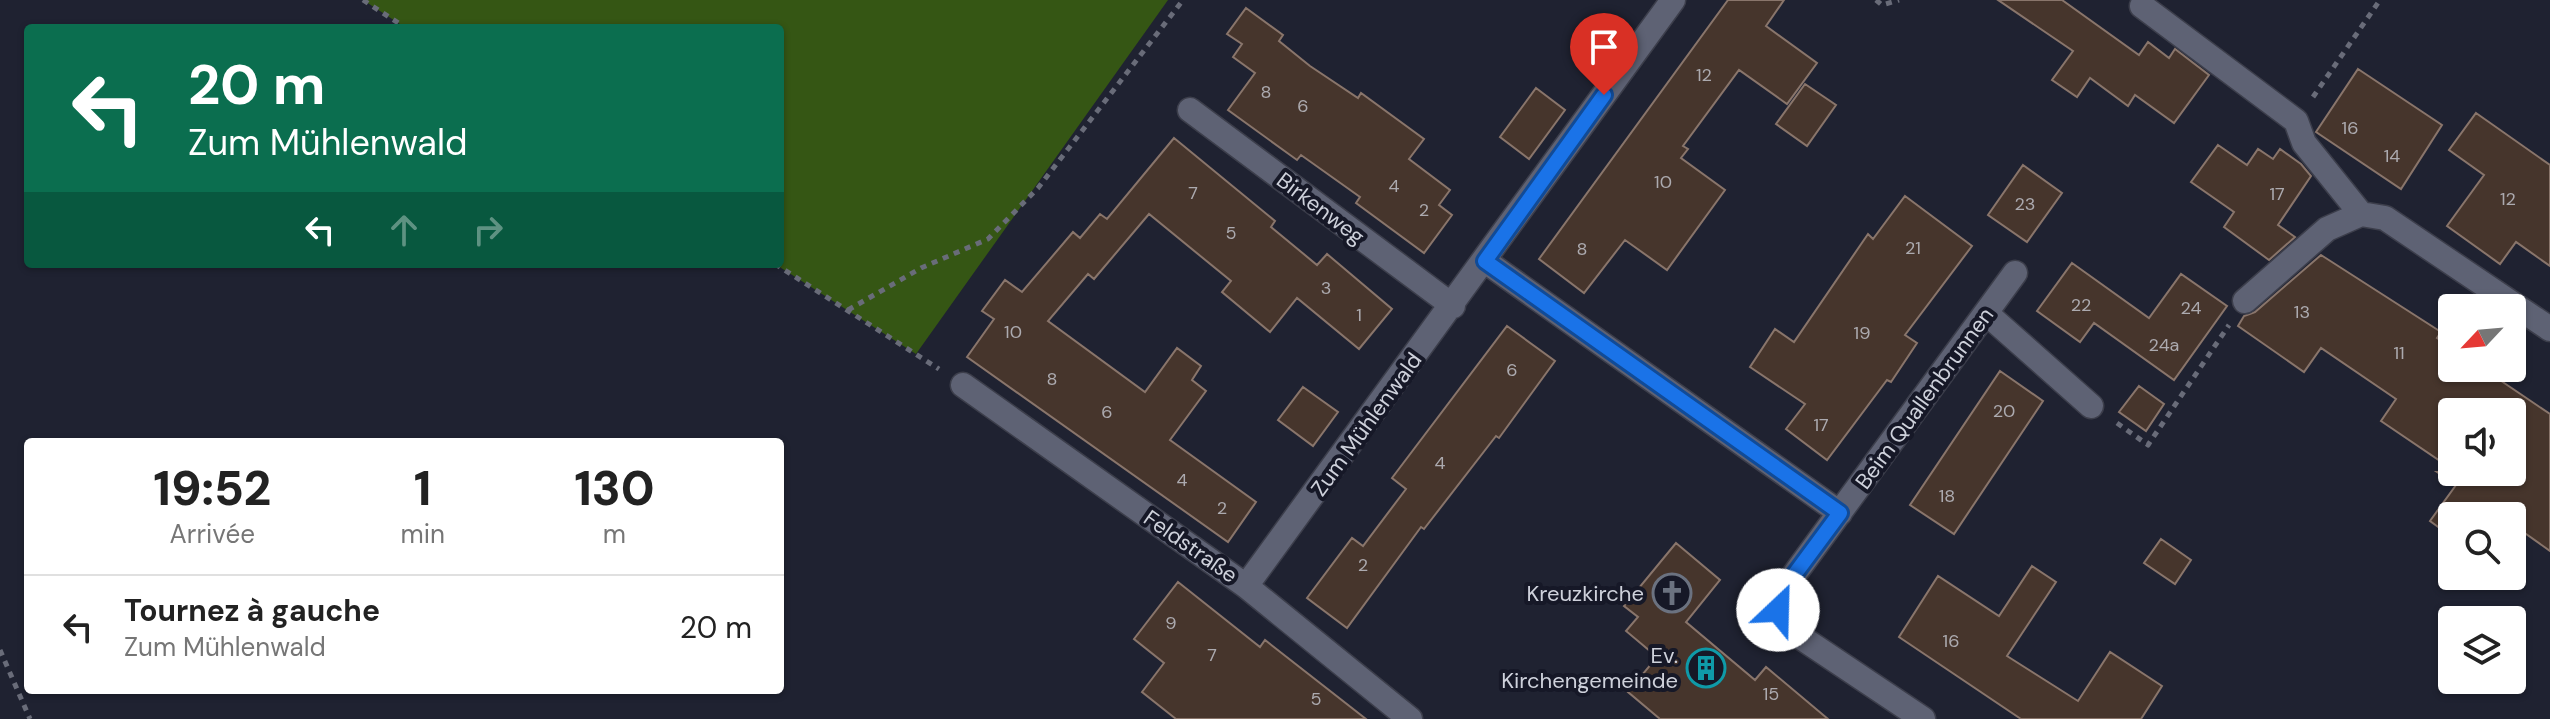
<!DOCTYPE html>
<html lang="fr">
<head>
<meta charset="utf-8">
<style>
  :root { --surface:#fff; --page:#f2f2f2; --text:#222; --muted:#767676; --line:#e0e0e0 }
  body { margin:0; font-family:"DM Sans",sans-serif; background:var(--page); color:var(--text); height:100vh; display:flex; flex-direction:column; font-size:30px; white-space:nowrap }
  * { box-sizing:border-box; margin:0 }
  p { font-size:26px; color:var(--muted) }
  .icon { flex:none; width:44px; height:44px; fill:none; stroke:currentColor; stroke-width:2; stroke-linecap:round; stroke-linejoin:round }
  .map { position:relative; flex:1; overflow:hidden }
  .side { position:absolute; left:24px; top:438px; width:760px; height:256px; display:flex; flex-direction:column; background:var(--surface); border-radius:8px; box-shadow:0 2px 6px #0004 }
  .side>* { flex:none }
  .banner { position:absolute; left:24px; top:24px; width:760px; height:244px; border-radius:8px; box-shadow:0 2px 6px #0004; background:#0b6e4f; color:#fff; overflow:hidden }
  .needle { width:52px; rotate:244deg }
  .controls { position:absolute; left:2438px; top:294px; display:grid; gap:16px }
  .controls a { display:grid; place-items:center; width:88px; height:88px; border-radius:8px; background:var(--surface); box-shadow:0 2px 6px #0004; font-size:40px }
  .pin { position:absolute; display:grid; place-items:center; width:68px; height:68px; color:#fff; margin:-82px -34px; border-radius:50% 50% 50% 0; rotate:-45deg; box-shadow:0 0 8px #0007 }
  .pin .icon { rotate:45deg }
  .me { position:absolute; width:88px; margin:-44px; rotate:24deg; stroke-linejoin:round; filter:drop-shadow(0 0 6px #0008) }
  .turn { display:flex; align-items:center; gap:28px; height:168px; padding:0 32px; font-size:36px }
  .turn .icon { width:104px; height:104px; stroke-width:2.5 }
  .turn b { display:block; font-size:56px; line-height:68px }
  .lanes { display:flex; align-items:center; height:76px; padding:0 32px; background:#0003; justify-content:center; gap:40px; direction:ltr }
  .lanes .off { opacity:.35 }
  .eta { display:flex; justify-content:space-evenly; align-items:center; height:136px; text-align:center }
  .eta b { font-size:48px; font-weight:800; line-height:56px }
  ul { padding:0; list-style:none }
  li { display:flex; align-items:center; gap:24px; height:104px; padding:0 32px; border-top:2px solid var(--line) }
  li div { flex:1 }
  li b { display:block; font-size:30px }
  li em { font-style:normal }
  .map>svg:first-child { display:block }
</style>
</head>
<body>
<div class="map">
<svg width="2550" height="719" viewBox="0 0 2550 719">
  <rect width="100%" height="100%" fill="#1f2231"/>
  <!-- forest -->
  <path fill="#355614" d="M363,0h805l-252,354 -141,-90h5v-236h-374z"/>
  <!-- building -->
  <path fill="#46352c" stroke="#89756b" stroke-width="2" d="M1728,0h56l-18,26 51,37 -30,41 -48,-34 -56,76 5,3 -7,9 44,32 -58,80 -42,-30 -41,53 -45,-34z
    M1998,0h64l77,55 9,-13 21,16 6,-9 34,26 -35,48 -39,-28 -7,11 -38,-28 -13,19 -25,-17 21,-29z
    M1246,8l37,27 -4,6 31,25 48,32 3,-5 63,46 -15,20 41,31 -11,15 13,10 -28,38 -68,-50 4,-6 -59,-42 -4,5 -69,-50 27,-37 -22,-16 9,-13 -15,-10z
    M2358,69l84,56 -41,64 -85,-57z
    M1805,84l31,21 -29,41 -31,-22z
    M1536,88l29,22 -36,49 -29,-22z
    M2476,113l74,52v101l-34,-24 -16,22 -53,-38 37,-51 -35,-25z
    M1174,138l101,83 -4,6 46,38 10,-11 65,55 -33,40 -62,-51 -27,34 -48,-40 9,-11 -82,-67 -55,65 -6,-5 -40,47 97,71 32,-44 24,18 -9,14 14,11 -36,49 86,62 -28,40 -261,-185 27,-38 -12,-8 23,-31 17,12 51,-60 7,6 20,-24 7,5z
    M2218,145l29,20 11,-16 15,10 7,-10 21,15 10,12 -33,49 17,12 -26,23 -45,-33 10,-15 -43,-30z
    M2023,165l39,28 -35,49 -39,-27z
    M1905,196l67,50 -67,89 12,8 -26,39 -4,-2 -60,80 -41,-31 19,-25 -55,-37 25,-38 19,13 74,-108 5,5z
    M2321,255l120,77 -4,6 15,10v20h30l68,46v137l-38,-27v-8h-12l-15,-10 -7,10h-26v21l-22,-16 26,-36 -19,-13h75v-60h-60v57l-71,-48 15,-22 -75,-51 -17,24 -66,-46 6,-10 11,-4z
    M2072,263l77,55 32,-44 46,32 -53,74 -80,-57 -14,19 -43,-31z
    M1507,326l48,35 -56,77 -3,-2 -72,93 -3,-2 -74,101 -40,-30 45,-60 11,8 43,-57 -14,-11z
    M2000,371l43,30 -89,133 -44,-29z
    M2139,386l25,18 -18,27 -27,-19z
    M1303,387l35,25 -25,34 -35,-26z
    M2161,539l30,21 -16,24 -31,-21z
    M1676,543l44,37 -34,42 69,58 11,-13 62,52h-168l-32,-27 29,-35 -31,-26 12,-14 -14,-11z
    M2032,566l24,16 -49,74 71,45 32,-49 52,34 -21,33h-120l-122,-82 39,-61 61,40z
    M1178,582l82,65 5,-7 101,79h-190l-34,-27 22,-29 -30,-24z"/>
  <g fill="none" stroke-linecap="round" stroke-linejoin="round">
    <!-- minor casing -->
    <g stroke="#3c3e4b" stroke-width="27">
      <path id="minor" d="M2142,6l154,115 8,22 57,71
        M1190,110l263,196
        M2361,214l24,4 165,111
        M1485,261l355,252
        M2245,301l82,-72 34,-15
        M1986,313l105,93
        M963,385l283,201 164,133
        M1246,586l427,-586
        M1923,719l-136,-91 -9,-18 2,-16 235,-321"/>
    </g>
    <!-- path -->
    <path stroke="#696c79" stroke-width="5" stroke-dasharray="6 6" stroke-linecap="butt" d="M363,0l43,28
      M1876,0l6,5 17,-5
      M2313,97l67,-97
      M775,264l164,105
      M848,310l73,-42 67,-29 50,-51 145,-188
      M2117,423l31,22 81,-120
      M0,650l30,69"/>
    <!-- minor -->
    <use href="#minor" stroke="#5e6274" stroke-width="24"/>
  </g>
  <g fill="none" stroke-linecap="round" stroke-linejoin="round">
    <!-- route casing -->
    <g stroke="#114b97" stroke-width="20">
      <path id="route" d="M1604,95l-119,166 355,252 -60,81 -2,16"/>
    </g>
    <!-- route -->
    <use href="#route" stroke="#1a73e8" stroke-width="14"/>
  </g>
  <!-- icons -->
  <defs>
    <g id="church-ring" transform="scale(2)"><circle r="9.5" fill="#161827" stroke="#6b7280" stroke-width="1.5"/><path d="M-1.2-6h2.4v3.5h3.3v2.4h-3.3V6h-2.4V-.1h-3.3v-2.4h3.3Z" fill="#6b7280"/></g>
    <g id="building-ring" transform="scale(2)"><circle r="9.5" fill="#161827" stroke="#0f9aa8" stroke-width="1.5"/><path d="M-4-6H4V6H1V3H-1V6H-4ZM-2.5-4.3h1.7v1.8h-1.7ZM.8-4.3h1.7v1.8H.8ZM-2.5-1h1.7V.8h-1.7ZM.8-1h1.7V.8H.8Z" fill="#0f9aa8"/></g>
  </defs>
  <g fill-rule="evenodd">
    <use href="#church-ring" x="1672" y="593"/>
    <use href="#building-ring" x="1706" y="668"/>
  </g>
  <g text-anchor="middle" stroke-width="8" stroke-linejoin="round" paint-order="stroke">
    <!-- number labels -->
    <g font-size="18" fill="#acaaaf">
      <text x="1704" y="81">12</text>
      <text x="1266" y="98">8</text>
      <text x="1303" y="112">6</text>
      <text x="2350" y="134">16</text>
      <text x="2392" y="162">14</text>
      <text x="1663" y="188">10</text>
      <text x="1394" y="192">4</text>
      <text x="1193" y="199">7</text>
      <text x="2277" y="200">17</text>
      <text x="2508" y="205">12</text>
      <text x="2025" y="210">23</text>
      <text x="1424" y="216">2</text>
      <text x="1231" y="239">5</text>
      <text x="1913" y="254">21</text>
      <text x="1582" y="255">8</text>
      <text x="1326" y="294">3</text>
      <text x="2081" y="311">22</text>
      <text x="2191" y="314">24</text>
      <text x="2302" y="318">13</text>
      <text x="1359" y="321">1</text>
      <text x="1013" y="338">10</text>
      <text x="1862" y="339">19</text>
      <text x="2164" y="351">24a</text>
      <text x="2399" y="359">11</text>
      <text x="1512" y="376">6</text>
      <text x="1052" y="385">8</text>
      <text x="2004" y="417">20</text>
      <text x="1107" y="418">6</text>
      <text x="1821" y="431">17</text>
      <text x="1440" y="469">4</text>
      <text x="1182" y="486">4</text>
      <text x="1947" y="502">18</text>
      <text x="1222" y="514">2</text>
      <text x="1363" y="571">2</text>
      <text x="1171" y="629">9</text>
      <text x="1951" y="647">16</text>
      <text x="1212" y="661">7</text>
      <text x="1771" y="700">15</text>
      <text x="1316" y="705">5</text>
    </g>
    <!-- street labels -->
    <g font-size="22" fill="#ced1db" stroke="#161827">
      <text transform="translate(1321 208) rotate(37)" y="8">Birkenweg</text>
      <text transform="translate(1924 398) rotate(-54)" y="8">Beim Quallenbrunnen</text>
      <text transform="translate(1366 424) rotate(-54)" y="8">Zum Mühlenwald</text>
      <text transform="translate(1191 546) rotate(35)" y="8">Feldstraße</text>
    </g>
    <!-- poi labels -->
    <g font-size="22" fill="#ced1db" stroke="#161827" text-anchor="end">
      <text x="1644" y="601">Kreuzkirche</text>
      <text x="1678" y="663">Ev.<tspan x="1678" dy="25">Kirchengemeinde</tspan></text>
    </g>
  </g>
</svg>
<div class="controls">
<a><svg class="needle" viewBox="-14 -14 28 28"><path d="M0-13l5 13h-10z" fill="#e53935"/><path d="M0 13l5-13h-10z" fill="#767676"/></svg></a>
<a><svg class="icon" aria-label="sound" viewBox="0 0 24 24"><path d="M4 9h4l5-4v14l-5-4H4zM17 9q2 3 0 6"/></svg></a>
<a><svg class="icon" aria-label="search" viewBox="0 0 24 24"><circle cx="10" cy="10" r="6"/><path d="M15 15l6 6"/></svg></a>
<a><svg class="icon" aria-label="layers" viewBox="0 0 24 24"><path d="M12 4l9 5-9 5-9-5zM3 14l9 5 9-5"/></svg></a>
</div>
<div class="pin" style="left:1604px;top:95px;background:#d93025"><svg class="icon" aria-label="arrive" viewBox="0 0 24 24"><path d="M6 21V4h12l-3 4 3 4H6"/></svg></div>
<svg class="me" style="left:1778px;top:610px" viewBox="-20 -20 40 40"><circle r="19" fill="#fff"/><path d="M0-13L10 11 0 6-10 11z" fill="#1a73e8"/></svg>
<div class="banner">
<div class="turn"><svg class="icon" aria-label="left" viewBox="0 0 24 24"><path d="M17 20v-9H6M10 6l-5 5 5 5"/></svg><div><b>20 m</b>Zum Mühlenwald</div></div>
<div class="lanes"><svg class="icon" aria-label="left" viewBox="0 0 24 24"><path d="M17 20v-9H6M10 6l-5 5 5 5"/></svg><svg class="icon off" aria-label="ahead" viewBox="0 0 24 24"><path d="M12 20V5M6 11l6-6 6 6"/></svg><svg class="icon off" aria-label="right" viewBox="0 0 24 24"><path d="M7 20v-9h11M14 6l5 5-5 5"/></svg></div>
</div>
<section class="side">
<div class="eta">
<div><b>19:52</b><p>Arrivée</p></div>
<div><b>1</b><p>min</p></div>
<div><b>130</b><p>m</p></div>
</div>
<ul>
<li><svg class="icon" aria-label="left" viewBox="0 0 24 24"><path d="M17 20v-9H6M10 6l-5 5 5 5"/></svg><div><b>Tournez à gauche</b><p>Zum Mühlenwald</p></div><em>20 m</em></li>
</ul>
</section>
</div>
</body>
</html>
